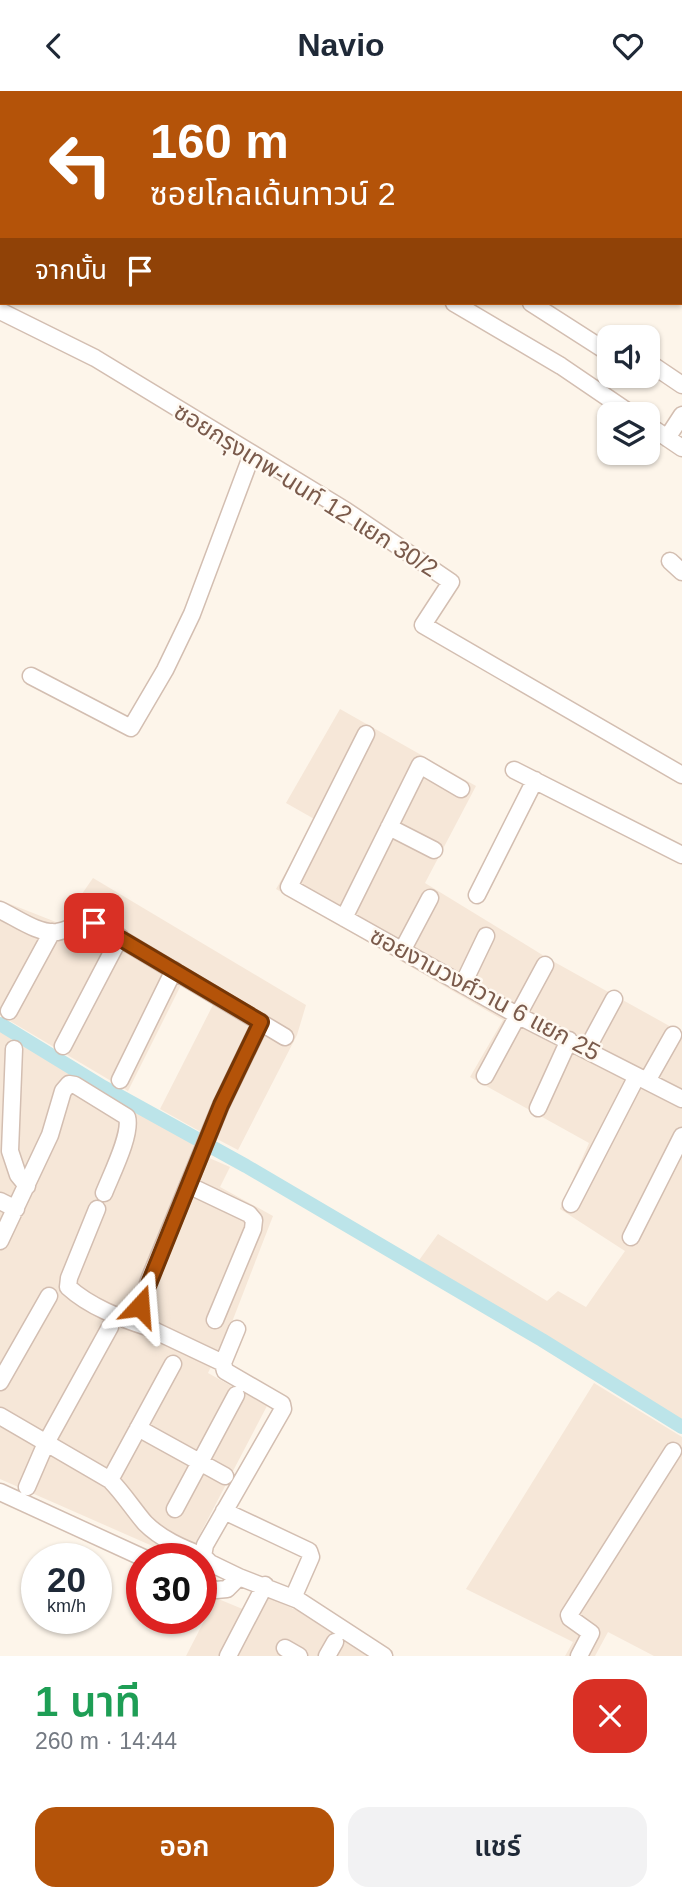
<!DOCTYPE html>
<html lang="th">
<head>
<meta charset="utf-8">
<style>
  :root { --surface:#fff; --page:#f2f2f3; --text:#1f2937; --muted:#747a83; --accent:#b45309 }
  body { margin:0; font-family:Arial,"Noto Sans Thai",sans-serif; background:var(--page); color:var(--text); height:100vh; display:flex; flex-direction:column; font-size:26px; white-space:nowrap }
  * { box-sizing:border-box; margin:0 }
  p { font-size:23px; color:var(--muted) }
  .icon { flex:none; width:38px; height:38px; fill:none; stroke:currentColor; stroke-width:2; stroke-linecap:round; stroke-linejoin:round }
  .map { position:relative; height:1565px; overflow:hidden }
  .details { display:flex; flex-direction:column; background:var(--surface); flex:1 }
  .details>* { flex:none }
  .banner { position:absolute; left:0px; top:0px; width:682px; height:214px; box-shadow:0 2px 5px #0004; background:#b45309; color:#fff; overflow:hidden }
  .fabs { position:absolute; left:597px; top:234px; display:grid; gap:14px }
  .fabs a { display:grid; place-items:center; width:63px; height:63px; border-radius:14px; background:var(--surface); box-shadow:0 2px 5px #0004; font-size:35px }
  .speed { position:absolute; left:21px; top:1452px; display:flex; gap:14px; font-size:35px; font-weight:700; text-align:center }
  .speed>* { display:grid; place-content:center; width:91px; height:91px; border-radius:50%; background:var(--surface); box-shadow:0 2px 5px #0004; line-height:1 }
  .speed small { font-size:18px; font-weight:400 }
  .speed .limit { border:10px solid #d22; background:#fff; color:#111 }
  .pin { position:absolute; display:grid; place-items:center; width:60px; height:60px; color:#fff; margin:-30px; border-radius:14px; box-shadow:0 4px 10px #0006 }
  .me { position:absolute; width:77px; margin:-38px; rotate:19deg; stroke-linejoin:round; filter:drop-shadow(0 0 5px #0008) }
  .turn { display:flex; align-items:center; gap:24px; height:147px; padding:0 35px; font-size:32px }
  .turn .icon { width:91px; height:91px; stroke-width:2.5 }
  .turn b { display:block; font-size:49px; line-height:60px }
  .then { display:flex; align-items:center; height:66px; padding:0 35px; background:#0003; gap:14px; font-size:26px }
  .round { display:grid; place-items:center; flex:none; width:74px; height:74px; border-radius:21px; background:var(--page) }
  .headline { display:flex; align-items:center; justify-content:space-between; height:119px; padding:0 35px }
  h1 { font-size:42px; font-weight:600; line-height:52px; color:#1e9e55 }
  .primary-button { display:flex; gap:14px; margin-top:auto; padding:14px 35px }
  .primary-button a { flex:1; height:80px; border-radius:21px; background:var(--accent); color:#fff; font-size:28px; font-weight:600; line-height:80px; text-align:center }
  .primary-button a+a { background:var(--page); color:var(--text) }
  header { display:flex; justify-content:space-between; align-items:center; height:91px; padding:0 35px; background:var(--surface); font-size:32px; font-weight:600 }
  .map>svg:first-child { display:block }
</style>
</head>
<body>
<header><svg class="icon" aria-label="back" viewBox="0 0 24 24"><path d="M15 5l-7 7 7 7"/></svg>Navio<svg class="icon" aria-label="heart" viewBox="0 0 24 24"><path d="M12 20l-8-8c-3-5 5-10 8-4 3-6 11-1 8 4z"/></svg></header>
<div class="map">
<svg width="682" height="1565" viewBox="0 0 682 1565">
  <rect width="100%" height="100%" fill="#fdf5ea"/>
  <!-- residential -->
  <path fill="#f6e7d8" d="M340,618l136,77 -51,97 124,76 133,74v389l-265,-159 21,-29 109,67 11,-10 28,16 39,-56 -65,-42 29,-66 -119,-66 33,-57 -227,-131 40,-69 -30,-17z
    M93,787l213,127 -9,30 -59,115 -21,-11 -10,18 23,10 -10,20 53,29 -41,106 -24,51 59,33 -80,153h-5l-182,-80v-448l38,20 157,94 6,-13 -41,-23 55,-108 -32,-20 -55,110 -128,-76v-115l61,24z
    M594,1292l88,54v219h-28l-46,-24 -13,24h-30l8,-14 -107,-53z
    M253,1499l45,21 69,45h-181l30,-58 29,12z"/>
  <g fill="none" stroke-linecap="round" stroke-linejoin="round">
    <!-- canal -->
    <path stroke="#bce4e9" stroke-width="14" d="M0,933l103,63 143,79 296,174 140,87"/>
    <!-- minor casing -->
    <g stroke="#d3beb1" stroke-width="19">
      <path id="minor" d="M529,0v2
        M681,183h1
        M454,212l107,63 72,49
        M531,212l78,50
        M0,220l95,47 250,152 106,72 -28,43 259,150
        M648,271l34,23
        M648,334l34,23
        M667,347l15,-23
        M670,470l12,11
        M31,585l100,52 34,-58 27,-56 60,-160
        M366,643l-77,153 228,128 165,84
        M514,679l168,85
        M389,736l45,23
        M477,804l58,-115
        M0,819c17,8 38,24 57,22 13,-2 24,-11 37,-9l191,114
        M344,827l76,-153 41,24
        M403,858l27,-51
        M463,893l23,-48
        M9,920l43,-79
        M63,955l57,-109
        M14,958l-4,102 8,24 9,11
        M587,958l27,-50
        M485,985l60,-111
        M120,989l54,-110
        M647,990l26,-46
        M538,1017l31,-68
        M188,1094l61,29 5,6 -1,9 -38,91
        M0,1110l16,8
        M571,1113l66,-128
        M97,1118l-28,69 -1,9c22,20 52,31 79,40
        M631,1146l51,-101
        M0,1150l50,-106 13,-44 6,-7 6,1 52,32c5,17 -16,58 -23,76
        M237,1238l-14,34 2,8 57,33 1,5 -78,136 -2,11 7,7 29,14 59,23 86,56
        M223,1272l-76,-36 -5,-9 -2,-12 11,-31 70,-170 40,-83
        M0,1291l49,-86
        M0,1325l110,64c13,13 23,29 35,43 16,16 37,25 58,33
        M138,1337l87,48
        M110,1389l63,-116
        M27,1396l19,-44 64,-116
        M0,1401l146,67
        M175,1418l61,-114
        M224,1420l85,40 2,6 -18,41
        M201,1494l15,5 11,-1 12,-12
        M285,1557l14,8
        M228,1565l37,-71
        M327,1565l8,-14
        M579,1565l12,-23 -21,-15 -1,-3 104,-164"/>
    </g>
    <!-- minor -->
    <use href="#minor" stroke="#fff" stroke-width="16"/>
  </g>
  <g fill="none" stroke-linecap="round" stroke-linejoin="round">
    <!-- route casing -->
    <g stroke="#753606" stroke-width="18">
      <path id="route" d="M94,832l167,99 -40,83 -81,201"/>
    </g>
    <!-- route -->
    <use href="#route" stroke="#b45309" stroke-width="12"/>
  </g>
  <g text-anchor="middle" stroke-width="5" stroke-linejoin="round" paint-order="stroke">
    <!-- street labels -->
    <g font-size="24" fill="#7a5a4b" stroke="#fff9f1">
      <text transform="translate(306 399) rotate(32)" y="8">ซอยกรุงเทพ-นนท์ 12 แยก 30/2</text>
      <text transform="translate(485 903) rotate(28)" y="8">ซอยงามวงศ์วาน 6 แยก 25</text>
    </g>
  </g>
</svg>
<div class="fabs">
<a><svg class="icon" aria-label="sound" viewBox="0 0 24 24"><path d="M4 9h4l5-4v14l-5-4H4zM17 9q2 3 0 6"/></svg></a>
<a><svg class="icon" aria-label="layers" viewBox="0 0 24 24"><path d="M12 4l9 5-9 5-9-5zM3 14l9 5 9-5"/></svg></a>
</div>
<div class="speed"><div>20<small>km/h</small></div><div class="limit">30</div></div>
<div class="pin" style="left:94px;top:832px;background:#d93025"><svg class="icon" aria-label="arrive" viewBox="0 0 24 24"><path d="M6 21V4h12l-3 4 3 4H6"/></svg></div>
<svg class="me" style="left:140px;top:1215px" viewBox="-20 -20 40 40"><path d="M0-17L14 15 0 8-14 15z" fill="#b45309" stroke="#fff" stroke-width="4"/></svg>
<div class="banner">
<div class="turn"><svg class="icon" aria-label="left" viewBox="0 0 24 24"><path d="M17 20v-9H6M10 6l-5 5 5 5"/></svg><div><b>160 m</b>ซอยโกลเด้นทาวน์ 2</div></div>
<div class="then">จากนั้น<svg class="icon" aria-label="arrive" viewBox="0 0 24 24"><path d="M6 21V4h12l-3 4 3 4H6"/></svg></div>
</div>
</div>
<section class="details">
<div class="headline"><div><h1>1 นาที</h1><p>260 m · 14:44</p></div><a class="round" style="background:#d93025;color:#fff"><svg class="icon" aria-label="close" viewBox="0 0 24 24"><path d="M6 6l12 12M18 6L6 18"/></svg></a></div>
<div class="primary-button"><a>ออก</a><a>แชร์</a></div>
</section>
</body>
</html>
